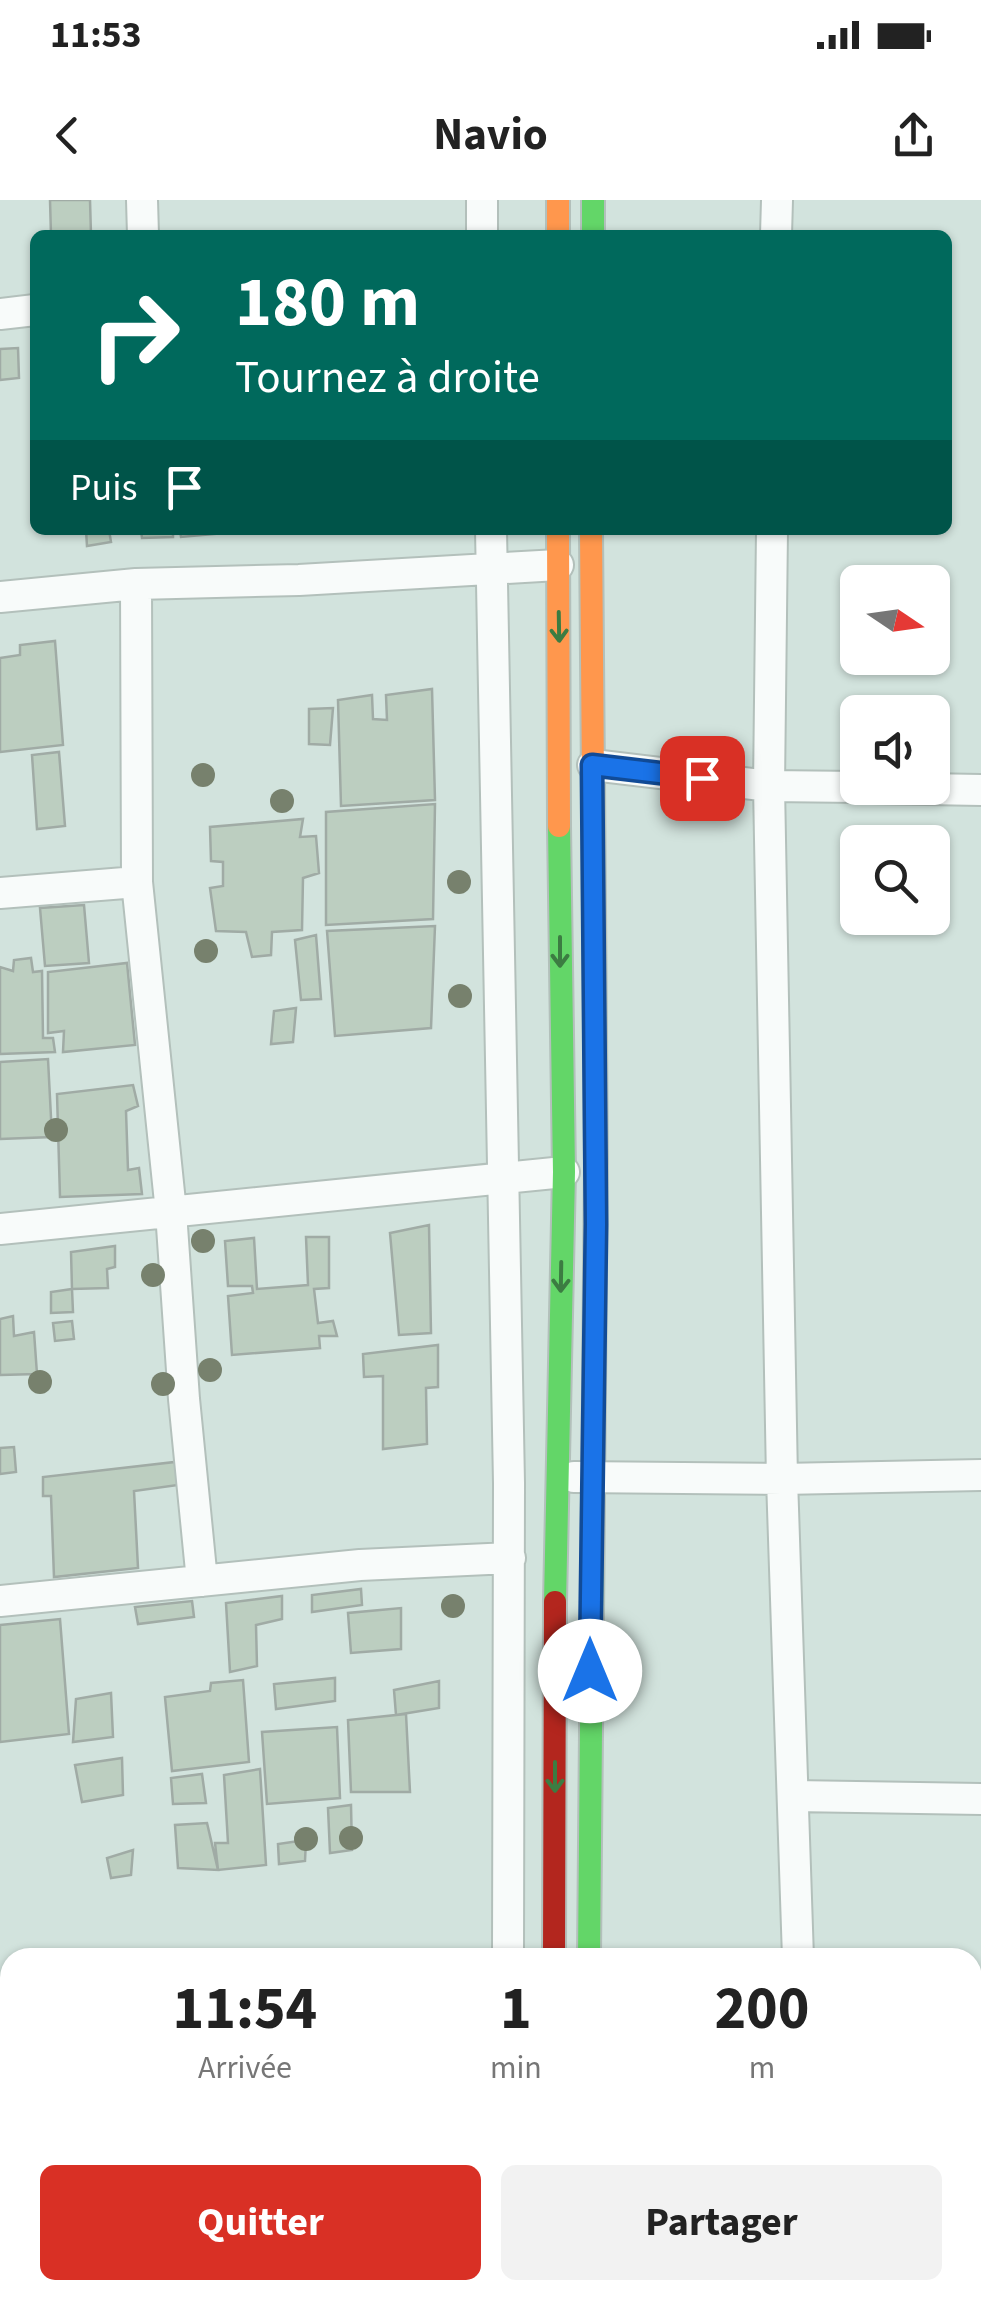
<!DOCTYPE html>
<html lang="fr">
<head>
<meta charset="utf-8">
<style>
  :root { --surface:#fff; --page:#f2f2f2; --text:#222; --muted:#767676; --accent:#d93025 }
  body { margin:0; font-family:"Source Sans 3",sans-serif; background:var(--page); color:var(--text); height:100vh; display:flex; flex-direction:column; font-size:38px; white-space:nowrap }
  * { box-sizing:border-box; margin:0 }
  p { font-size:32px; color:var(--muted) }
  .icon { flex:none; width:55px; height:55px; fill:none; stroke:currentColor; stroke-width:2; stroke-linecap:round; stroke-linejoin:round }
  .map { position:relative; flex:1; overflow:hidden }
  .side { position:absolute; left:0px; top:1748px; width:982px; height:352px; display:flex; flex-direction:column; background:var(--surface); border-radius:30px 30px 0 0; box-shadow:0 2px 8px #0004 }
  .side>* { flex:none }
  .top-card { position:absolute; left:30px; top:30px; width:922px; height:305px; border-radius:15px; box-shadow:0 2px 8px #0004; background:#00695c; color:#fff; overflow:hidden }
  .needle { width:65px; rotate:103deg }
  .controls { position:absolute; left:840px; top:365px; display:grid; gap:20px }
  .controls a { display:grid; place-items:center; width:110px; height:110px; border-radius:15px; background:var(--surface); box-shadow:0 2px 8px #0004; font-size:50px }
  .pin { position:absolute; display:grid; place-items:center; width:85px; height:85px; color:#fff; margin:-42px; border-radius:20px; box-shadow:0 5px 15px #0006 }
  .me { position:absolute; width:110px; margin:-55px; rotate:0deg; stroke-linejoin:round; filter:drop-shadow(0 0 8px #0008) }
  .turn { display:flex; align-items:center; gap:35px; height:210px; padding:0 40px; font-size:45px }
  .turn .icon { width:130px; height:130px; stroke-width:2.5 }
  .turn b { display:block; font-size:70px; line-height:85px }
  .then { display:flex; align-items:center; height:95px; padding:0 40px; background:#0003; gap:20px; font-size:38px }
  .eta { display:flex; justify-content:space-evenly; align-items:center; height:170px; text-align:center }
  .eta b { font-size:60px; font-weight:700; line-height:70px }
  .primary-button { display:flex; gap:20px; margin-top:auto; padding:20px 40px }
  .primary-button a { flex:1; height:115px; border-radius:15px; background:var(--accent); color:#fff; font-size:40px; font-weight:700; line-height:115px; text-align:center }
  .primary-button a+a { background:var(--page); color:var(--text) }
  .status { display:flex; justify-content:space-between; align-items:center; height:70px; padding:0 50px; background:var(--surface); direction:ltr }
  .status svg { height:28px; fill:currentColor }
  header { display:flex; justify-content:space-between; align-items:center; height:130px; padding:0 40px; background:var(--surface); font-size:45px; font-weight:700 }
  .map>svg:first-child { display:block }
</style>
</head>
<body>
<div class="status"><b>11:53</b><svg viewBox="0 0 49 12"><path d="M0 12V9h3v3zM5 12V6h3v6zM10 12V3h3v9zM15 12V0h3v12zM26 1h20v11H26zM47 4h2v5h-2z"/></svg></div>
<header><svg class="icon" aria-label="back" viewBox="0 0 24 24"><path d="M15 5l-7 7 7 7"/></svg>Navio<svg class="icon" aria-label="share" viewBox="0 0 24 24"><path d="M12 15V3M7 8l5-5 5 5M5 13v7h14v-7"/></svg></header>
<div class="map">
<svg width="981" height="2099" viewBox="0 0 981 2099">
  <rect width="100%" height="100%" fill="#d2e3dd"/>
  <!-- building -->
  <path fill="#bccec0" stroke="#a0aba5" stroke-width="2.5" d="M50,0h40l1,35h-40z
    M18,148l1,30 -19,2v-31z
    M86,330h23l2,12 -24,4z
    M141,330h32v7l-31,1z
    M180,330h78l-77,7z
    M55,441l8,104 -63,7v-94l20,-3v-10z
    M432,489l3,111 -94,6 -3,-106 34,-5 1,24 14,1 -1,-25z
    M333,508l-3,37 -21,-1v-35z
    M59,552l6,74 -28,3 -5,-74z
    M435,604l-2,115 -107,6v-113z
    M303,619l-3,18 16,-1 3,37 -16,5 -1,52 -30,2 -1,23 -19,2 -6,-25 -30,-1 -6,-43 13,-2v-24l-12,-1 -1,-34z
    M84,705l5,58 -44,3 -5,-58z
    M435,726l-4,102 -96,8 -8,-105z
    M316,735l5,64 -20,1 -6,-60z
    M31,758l2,14 9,-1 1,67h10l2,14 -55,2v-87l13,4 1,-11z
    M127,763l8,82 -72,7 1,-21 -16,2v-61z
    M296,808l-3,34 -22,2 3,-33z
    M48,859l4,78 -52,2v-77z
    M133,885l5,21 -12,5 2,59 11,-2 3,26 -82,3 -3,-103z
    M429,1025l2,108 -32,2 -9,-102z
    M306,1037h23v51l-15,1 4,34 15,-2 4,15h-18l1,12 -88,7 -4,-59 25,-3 -1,-7h-24l-3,-45 29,-3 3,51 51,-4z
    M115,1046v21l-8,2 1,19 -36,1 -1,-37z
    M72,1089l1,23 -22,1v-21z
    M13,1116l1,20 20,-4 3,42 -37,1v-56z
    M72,1121l2,18 -19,2 -2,-18z
    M438,1145v42l-12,1 1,56 -44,5v-73l-19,1 -1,-23z
    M14,1247l2,25 -16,2v-26z
    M175,1262l3,23 -44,6 4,77 -84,9 -3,-81h-8v-19z
    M361,1389l1,16 -50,7v-17z
    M282,1396v23l-26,6 1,41 -27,6 -4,-69z
    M192,1401l2,16 -56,7 -3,-17z
    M401,1408v41l-50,4 -3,-40z
    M60,1419l9,115 -69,8v-117z
    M335,1478v23l-59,8 -2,-25z
    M243,1480l6,82 -77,9 -7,-74 45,-6 1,-8z
    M439,1481v27l-43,7 -2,-25z
    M111,1493l2,44 -40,5 3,-43z
    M406,1514l4,78h-59l-3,-72z
    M337,1527l3,71 -73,6 -5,-72z
    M122,1558l1,37 -41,7 -7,-37z
    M260,1569l6,96 -48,5 -3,-27h13l-4,-68z
    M202,1574l4,29 -33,1 -2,-26z
    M351,1605l1,45 -22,3 -2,-45z
    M207,1623l11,47 -40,-2 -3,-43z
    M306,1640l-1,21 -26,3 -1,-20z
    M133,1650l-2,25 -20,3 -4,-20z
    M9,2051l1,35 -10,1v-35z"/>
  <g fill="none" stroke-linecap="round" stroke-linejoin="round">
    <!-- street casing -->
    <g stroke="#b3c0bb" stroke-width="34">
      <path id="street" d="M142,0l1,35
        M482,0v35
        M776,35l1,-35
        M0,114l35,-4
        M491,330l18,953 -1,475
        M772,330l-3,256 13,693 16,479
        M136,384l1,298 34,330 13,187 18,182
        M0,397l136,-13 163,-4 259,-15
        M593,565l176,21 89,1
        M869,588l112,2
        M0,693l137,-11
        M0,1029l564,-57
        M574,1277l208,2 199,-4
        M0,1401l360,-36 150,-7
        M794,1596l187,3
        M972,1787h9
        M972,2073l9,1
        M488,2099l65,-9
        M807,2099v-9"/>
    </g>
    <!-- fast casing -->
    <g stroke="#b3c0bb" stroke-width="26">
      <path id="fast" d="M593,0v35
        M555,1402l9,-430 -5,-346
        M589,1758l7,-798
        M0,1803l10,-1
        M553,2090v9"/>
    </g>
    <!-- slow casing -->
    <g stroke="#b3c0bb" stroke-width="26">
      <path id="slow" d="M558,0v35
        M558,330l1,296
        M591,330l5,630
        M589,2090v9"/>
    </g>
    <!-- jam casing -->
    <g stroke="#b3c0bb" stroke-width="26">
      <path id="jam" d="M554,1758l1,-356"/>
    </g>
    <!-- street -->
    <use href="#street" stroke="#f8fbfa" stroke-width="30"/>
    <!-- fast -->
    <use href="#fast" stroke="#63d668" stroke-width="22"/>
    <!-- slow -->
    <use href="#slow" stroke="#ff974d" stroke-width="22"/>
    <!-- jam -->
    <use href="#jam" stroke="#b3261e" stroke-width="22"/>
  </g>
  <!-- trees -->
  <g fill="#77816d">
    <circle cx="203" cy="575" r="12"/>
    <circle cx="282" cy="601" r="12"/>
    <circle cx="459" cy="682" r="12"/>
    <circle cx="206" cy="751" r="12"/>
    <circle cx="460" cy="796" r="12"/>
    <circle cx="56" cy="930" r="12"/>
    <circle cx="203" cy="1041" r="12"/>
    <circle cx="153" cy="1075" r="12"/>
    <circle cx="210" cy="1170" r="12"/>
    <circle cx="40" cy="1182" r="12"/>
    <circle cx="163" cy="1184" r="12"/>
    <circle cx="453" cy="1406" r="12"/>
    <circle cx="351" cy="1638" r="12"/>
    <circle cx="306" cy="1639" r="12"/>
  </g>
  <!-- one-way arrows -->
  <defs><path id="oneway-shaft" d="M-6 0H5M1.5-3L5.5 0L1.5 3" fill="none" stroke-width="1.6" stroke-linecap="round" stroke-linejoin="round" transform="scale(2.5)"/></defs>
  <g stroke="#3c7c42">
    <use href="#oneway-shaft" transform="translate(559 427) rotate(89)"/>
    <use href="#oneway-shaft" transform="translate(560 752) rotate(90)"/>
    <use href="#oneway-shaft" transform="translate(561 1077) rotate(91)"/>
    <use href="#oneway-shaft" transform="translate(555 1577) rotate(90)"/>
  </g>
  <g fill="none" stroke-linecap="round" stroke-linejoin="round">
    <!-- route casing -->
    <g stroke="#114b97" stroke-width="25">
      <path id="route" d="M590,1471l6,-447 -4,-459 110,13"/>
    </g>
    <!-- route -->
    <use href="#route" stroke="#1a73e8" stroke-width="18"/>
  </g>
</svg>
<div class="controls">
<a><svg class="needle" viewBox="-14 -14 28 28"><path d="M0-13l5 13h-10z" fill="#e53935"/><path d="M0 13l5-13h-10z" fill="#767676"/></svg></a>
<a><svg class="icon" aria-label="sound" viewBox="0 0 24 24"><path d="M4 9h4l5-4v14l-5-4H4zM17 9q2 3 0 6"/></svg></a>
<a><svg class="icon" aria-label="search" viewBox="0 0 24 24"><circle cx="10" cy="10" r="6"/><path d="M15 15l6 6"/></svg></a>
</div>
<div class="pin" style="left:702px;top:578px;background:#d93025"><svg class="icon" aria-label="arrive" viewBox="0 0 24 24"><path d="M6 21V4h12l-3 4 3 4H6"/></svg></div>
<svg class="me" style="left:590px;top:1471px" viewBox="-20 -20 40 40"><circle r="19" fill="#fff"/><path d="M0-13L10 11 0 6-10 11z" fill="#1a73e8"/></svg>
<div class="top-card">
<div class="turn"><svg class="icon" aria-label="right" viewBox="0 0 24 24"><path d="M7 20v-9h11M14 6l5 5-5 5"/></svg><div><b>180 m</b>Tournez à droite</div></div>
<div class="then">Puis<svg class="icon" aria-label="arrive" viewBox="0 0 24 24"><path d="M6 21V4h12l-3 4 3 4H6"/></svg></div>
</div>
<section class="side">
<div class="eta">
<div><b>11:54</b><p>Arrivée</p></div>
<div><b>1</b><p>min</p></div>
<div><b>200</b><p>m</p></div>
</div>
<div class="primary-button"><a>Quitter</a><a>Partager</a></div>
</section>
</div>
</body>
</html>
